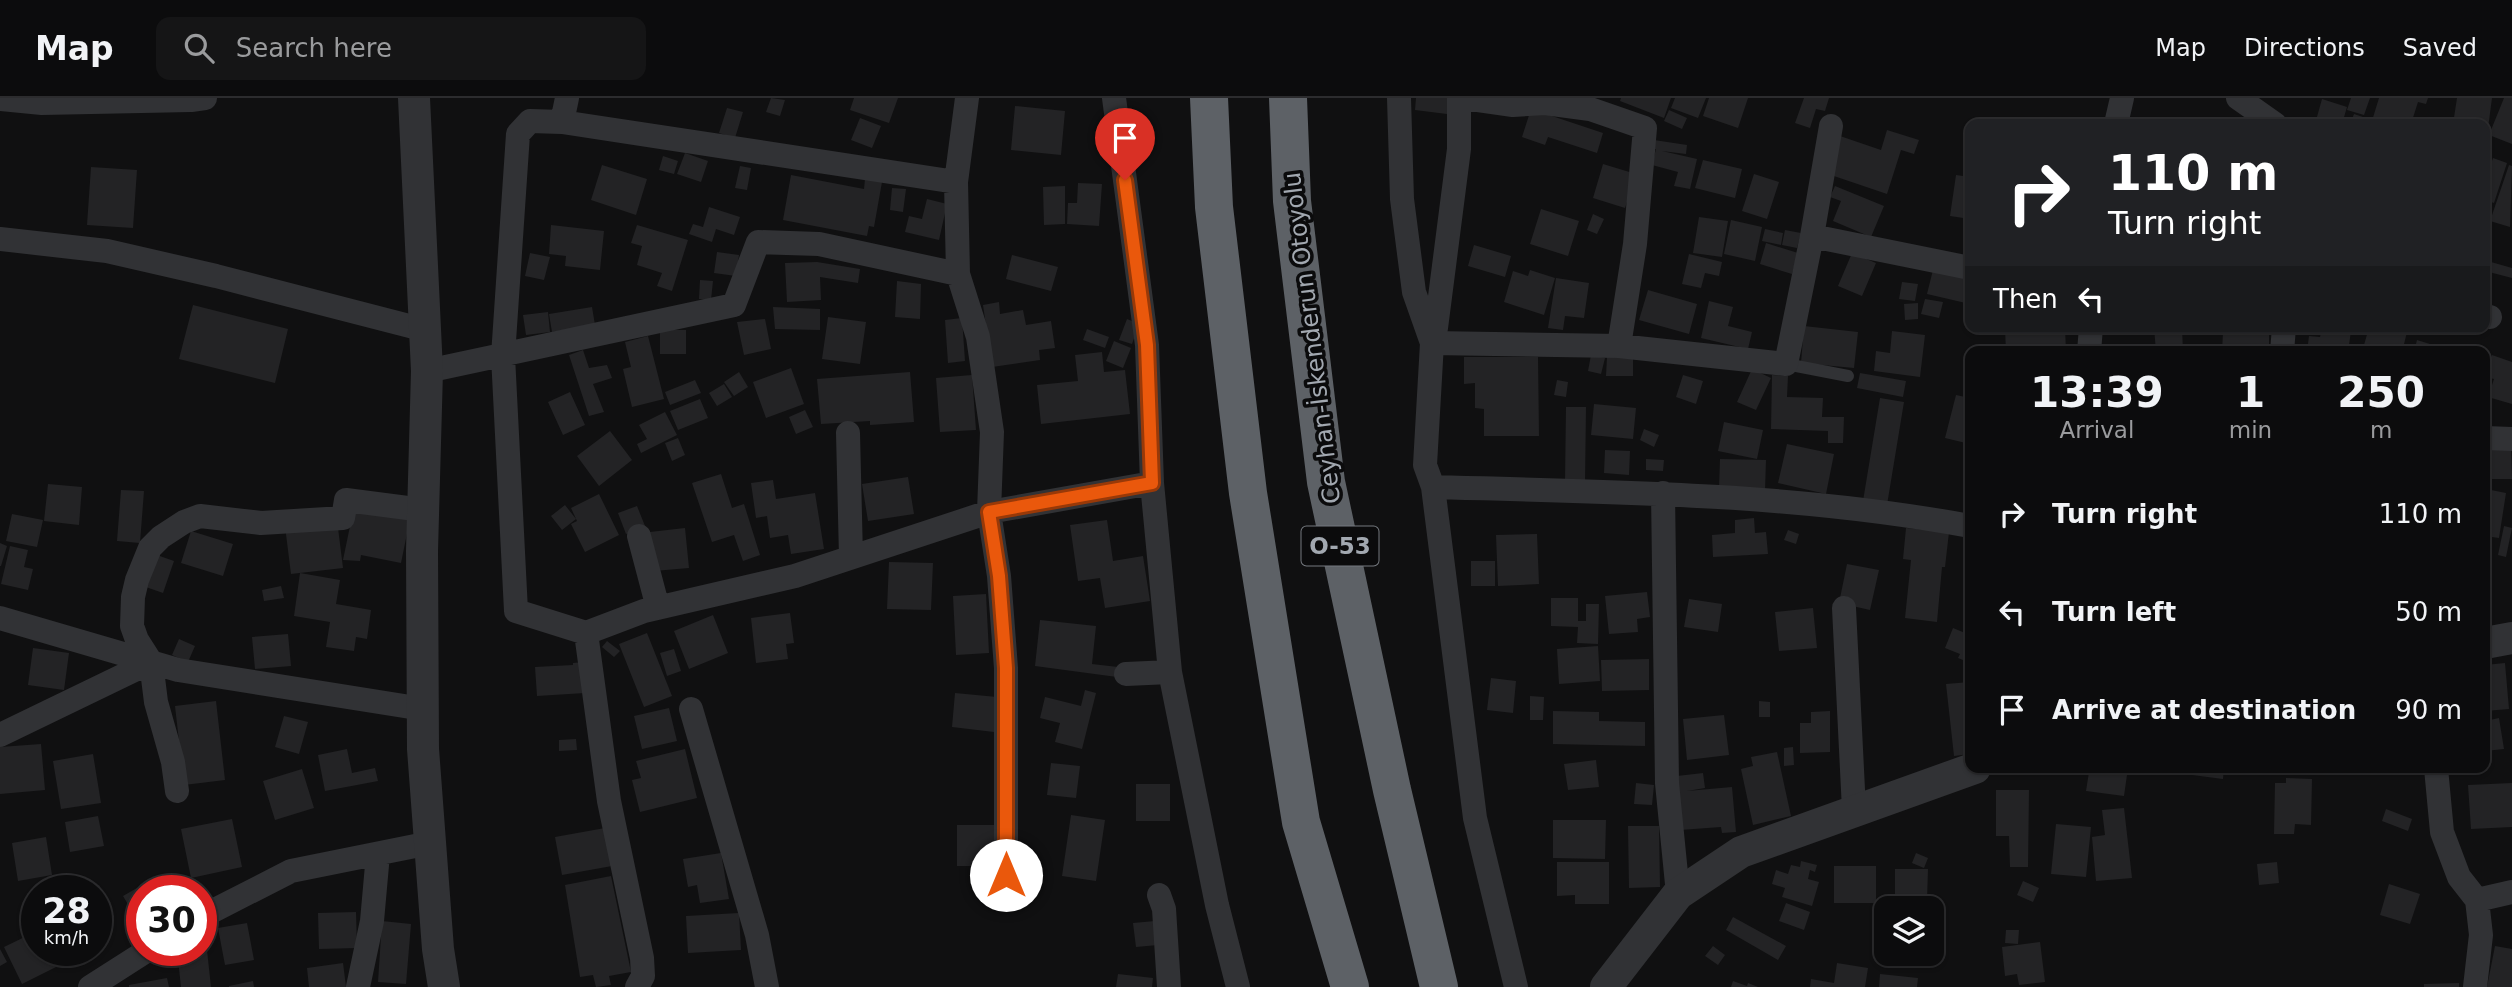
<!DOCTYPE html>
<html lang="en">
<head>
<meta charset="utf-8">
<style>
  :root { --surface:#0c0c0d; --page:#151516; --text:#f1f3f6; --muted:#9a9b9d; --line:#2c2c2e }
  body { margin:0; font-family:"DejaVu Sans",sans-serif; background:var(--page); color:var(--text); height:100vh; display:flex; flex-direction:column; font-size:26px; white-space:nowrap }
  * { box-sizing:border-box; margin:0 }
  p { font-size:23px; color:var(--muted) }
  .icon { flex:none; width:38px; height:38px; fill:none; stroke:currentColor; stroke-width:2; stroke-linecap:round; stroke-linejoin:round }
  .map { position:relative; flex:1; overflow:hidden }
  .side { position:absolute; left:1965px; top:248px; width:525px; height:427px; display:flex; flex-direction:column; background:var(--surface); border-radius:14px; box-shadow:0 2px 5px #0004,0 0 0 2px var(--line) }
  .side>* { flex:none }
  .guide { position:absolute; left:1965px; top:21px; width:525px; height:214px; border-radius:14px; box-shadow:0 2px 5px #0004,0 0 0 2px var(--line); background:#202124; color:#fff; overflow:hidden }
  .buttons { position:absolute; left:1874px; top:798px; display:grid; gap:14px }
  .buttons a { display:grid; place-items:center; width:70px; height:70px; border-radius:14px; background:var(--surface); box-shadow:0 2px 5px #0004,0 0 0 2px var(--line); font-size:35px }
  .speed { position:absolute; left:21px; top:777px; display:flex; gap:14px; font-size:35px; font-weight:700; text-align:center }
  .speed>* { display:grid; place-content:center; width:91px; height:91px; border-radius:50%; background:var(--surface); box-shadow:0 2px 5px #0004,0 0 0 2px var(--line); line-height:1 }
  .speed small { font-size:18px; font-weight:400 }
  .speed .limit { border:10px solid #d22; background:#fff; color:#111 }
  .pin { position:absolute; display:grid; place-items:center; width:60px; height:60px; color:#fff; margin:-72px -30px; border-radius:50% 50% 50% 0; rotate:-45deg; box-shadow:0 0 7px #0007 }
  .pin .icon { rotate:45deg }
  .me { position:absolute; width:77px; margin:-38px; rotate:0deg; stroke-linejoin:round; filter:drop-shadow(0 0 5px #0008) }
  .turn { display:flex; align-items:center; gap:24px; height:147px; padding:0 28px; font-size:32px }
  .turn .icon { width:91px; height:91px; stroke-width:2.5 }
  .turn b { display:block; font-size:49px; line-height:60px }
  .then { display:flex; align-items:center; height:66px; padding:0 28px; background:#0003; gap:14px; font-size:26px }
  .eta { display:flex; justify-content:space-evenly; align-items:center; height:119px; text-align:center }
  .eta b { font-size:42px; font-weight:800; line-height:49px }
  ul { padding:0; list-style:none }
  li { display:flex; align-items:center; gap:21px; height:98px; padding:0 28px }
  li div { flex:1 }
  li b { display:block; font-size:26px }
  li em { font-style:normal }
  header { display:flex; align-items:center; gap:42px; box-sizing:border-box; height:98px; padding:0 35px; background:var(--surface); border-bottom:2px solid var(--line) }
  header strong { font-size:33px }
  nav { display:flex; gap:38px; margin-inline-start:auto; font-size:24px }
  .search { width:490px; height:63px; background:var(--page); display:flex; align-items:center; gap:18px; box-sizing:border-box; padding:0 24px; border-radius:14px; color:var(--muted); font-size:26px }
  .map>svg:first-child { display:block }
</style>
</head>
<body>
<header>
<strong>Map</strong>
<div class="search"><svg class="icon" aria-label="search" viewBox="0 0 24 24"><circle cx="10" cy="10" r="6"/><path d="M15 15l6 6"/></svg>Search here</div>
<nav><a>Map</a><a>Directions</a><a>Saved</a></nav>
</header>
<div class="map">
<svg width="2512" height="889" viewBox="0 0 2512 889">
  <rect width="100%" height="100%" fill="#101011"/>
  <!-- building -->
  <path fill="#232325" d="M771,0l14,2 -5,16 -14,-4z
    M854,0h44l-9,25 -39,-13z
    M1416,0h33l-2,16 -32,-4z
    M1621,0h50l-7,20 -44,-17z
    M1675,0h31l-8,20 -27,-10z
    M1709,0h39l-10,30 -35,-12z
    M1804,0h25l-4,13 -9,-2 -6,19 -15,-5z
    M2351,0h19l-6,17 -17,-5z
    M2379,0h49l-2,6 -8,-2 -7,22h-40z
    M2457,0h35l-5,38 -2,-12h-32z
    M2504,0h8v46l-23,-9z
    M2322,1l25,8 -5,17h-27z
    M1015,8l50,5 -4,44 -50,-5z
    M727,10l16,4 -8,26 -16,-5z
    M1531,11l72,24 -6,20 -49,-16 -3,8 -23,-8z
    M1669,12l18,8 -5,11 -18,-8z
    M2354,16l15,5 -2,5h-17z
    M860,20l21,8 -9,22 -21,-8z
    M1887,32l32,10 -5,14 -13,-4 -14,44 -59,-20 12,-38 41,14z
    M1654,42l33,5 -1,9 -24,-3 35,8 -7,30 -16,-3 4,-14 -26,-7 4,-16h-3z
    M685,55l23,8 -7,21 -24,-8z
    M663,58l15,5 -4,13 -15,-4z
    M2493,60l14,5 -13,40 -9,-3v-20z
    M1703,62l39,9 -7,29 -40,-10z
    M1603,66l33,10 -11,34 -32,-10z
    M602,67l45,14 -11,36 -45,-15z
    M2509,67l3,1 -2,61 -20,-6z
    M740,68l11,2 -4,22 -12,-2z
    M91,69l46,3 -4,58 -46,-3z
    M1754,76l25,8 -12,37 -25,-8z
    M791,77l73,14 1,-10 17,3 -8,45 -5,-1 -2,10 -84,-16z
    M1956,77l14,2v42l-20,-3z
    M1078,85l24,1 -3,42 -32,-2 1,-21h9z
    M1065,88v38l-21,1 -1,-38z
    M1835,88l49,20 -13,31 -38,-16 8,-20 -11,-4z
    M892,90l14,1 -3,23 -13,-2z
    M927,101l20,5 -8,36 -34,-8 4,-16 13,3z
    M709,109l31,10 -6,18 -18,-6 -4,13 -23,-8 4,-10 10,3z
    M1541,111l38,12 -11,35 -38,-12z
    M1593,116l11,5 -7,15 -10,-4z
    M1699,119l29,4 -6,36 -29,-4z
    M1731,122l31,7 -7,34 -31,-7z
    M551,127l53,6 -4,39 -35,-4 1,-10 -17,-2z
    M637,127l51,15 -16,51 -15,-5 5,-13 -25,-8 5,-19 -11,-3z
    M1765,131l18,4 -2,12 -19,-4z
    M1785,132l16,3 -4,15 -15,-3z
    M1766,145l32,10 -6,21 -32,-10z
    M1474,147l37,11 -6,21 -37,-11z
    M717,154l22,3 -3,21 -22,-3z
    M530,155l20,4 -6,23 -19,-4z
    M1852,155l24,10 -14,33 -24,-10z
    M1689,156l33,8 -3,14 -14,-3 -4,15 -19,-4z
    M1012,157l46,12 -7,24 -45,-12z
    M817,164l43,7 -2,14 -38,-6 1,23 -34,2 -2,-39z
    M2491,164l21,6v10l-23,-6z
    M1934,168l36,8v30l-43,-10z
    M1530,172l25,8 -11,37 -40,-13 9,-31 15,5z
    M1556,180l33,5 -5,35 -19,-2 -2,14 -15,-2z
    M700,182l13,1 -2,19 -12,-1z
    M897,183l24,3 -1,35 -25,-2z
    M1902,184l16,2 -3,17 -16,-2z
    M1648,192l49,14 -8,30 -50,-14z
    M1925,201l18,3 -4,16 -18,-4z
    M1709,203l24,6 -5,19 24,6 -4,17 -47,-11z
    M999,204l1,12 23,-4 3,15 25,-4 4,27 -16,2 1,10 -48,7 -9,-62z
    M1918,205v16l-13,1 -1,-16z
    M193,207l95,24 -13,54 -96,-24z
    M592,209l3,18 -43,7 -3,-18z
    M773,209l47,2v21l-45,-1z
    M548,214l2,20 -24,3 -3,-20z
    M828,219l38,5 -6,42 -38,-5z
    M962,220l3,43 -17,2 -3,-43z
    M765,221l6,30 -27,6 -7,-33z
    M1127,221l12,5 -7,20 -13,-4z
    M1804,228l54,6 -4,36 -53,-5z
    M2065,229l1,25h-60l-1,-23z
    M2154,229h28l1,25h-27z
    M2322,229l29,4 -3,21h-41l2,-16 11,1z
    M2375,229l33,1 -6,24h-15l-23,-7 4,-14 6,2z
    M1087,231l22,8 -4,11 -22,-8z
    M660,232h26v24h-26z
    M1892,233l33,4 -5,42 -46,-6 2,-20 14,2z
    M2223,234l46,2v18h-47z
    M648,238l16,63 -32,8 -9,-38 8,-2 -6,-25z
    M2417,242l29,9 -1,3h-31z
    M1114,243l17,7 -8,20 -17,-7z
    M583,252l6,18 18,-3 5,13 -19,6 11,28 -15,4 -20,-61z
    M1102,254l2,20 21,-2 5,44 -89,10 -4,-39 41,-4 -3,-26z
    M1591,257l14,3 -4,16 -13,-3z
    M2492,257l20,7v42l-24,-7 6,-18 -9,-2z
    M1464,259h74l1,79h-55v-27l-9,-1v-25l-11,1z
    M1607,259l26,1v18h-27z
    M791,270l13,36 -38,14 -13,-36z
    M1752,271l19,9 -15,32 -19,-8z
    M739,274l9,15 -14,9 -10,-14z
    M910,274l4,50 -44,3v-4l-49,3 -4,-45z
    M1860,275l46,8 -3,16 -46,-9z
    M972,277l4,55 -36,2 -4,-54z
    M1683,277l20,6 -7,23 -20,-7z
    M1772,277l16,1 -1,21 36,1 -1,19h22l-1,26h-15v-12l-57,-2z
    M695,282l6,13 -31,12 -5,-13z
    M1557,282l11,2 -2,15 -12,-2z
    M724,286l8,13 -15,9 -8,-13z
    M570,294l15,33 -22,10 -15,-33z
    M1956,297l14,3v46l-25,-6z
    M1880,300l24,4 -17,103 -24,-4z
    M700,301l8,19 -30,12 -8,-19z
    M1594,306l42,4 -3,31 -42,-4z
    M1566,309h20l-1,76 -20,-1z
    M805,312l8,17 -17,7 -7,-17z
    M665,314l12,23 -36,18 -4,-9 10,-5 -8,-14z
    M1724,324l39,8 -6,29 -39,-8z
    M1644,331l15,6 -5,12 -14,-7z
    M610,333l22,29 -33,26 -22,-30z
    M678,340l7,17 -13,6 -7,-18z
    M2485,345h26l1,36h-27z
    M1787,346l47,10 -8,40 -48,-11z
    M1605,352l25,1 -1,24 -25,-2z
    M1646,361l18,1 -1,11 -17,-1z
    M1720,361l46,1 -1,31 -46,-2z
    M721,376l11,34 12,-4 16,51 -17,6 -9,-26 -22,7 -20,-59z
    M908,379l6,37 -46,7 -6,-37z
    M773,382l3,19 39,-6 9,56 -33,5 -3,-19 -18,3 -3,-22 -11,2 -5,-35z
    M48,386l34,3 -3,38 -35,-4z
    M121,392l23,1 -4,52 -23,-2z
    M2491,392l15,3 -7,45 -14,-2z
    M599,396l20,41 -34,17 -14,-28 6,-3 -6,-13z
    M355,404l56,12 -10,49 -40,-8 -1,6 -17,-1z
    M565,407l11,14 -14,11 -11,-14z
    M637,408l8,20 -19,8 -8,-21z
    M12,416l31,6 -6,27 -31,-6z
    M1754,420l1,15 11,-1 2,22 -55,3 -1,-22 23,-2v-13z
    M337,422l6,48 -52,6 -6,-48z
    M1107,422l6,41 30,-5 7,45 -45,7 -5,-30 -22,3 -8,-56z
    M2504,428l8,2 -6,29 -8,-2z
    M685,430l4,40 -35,3 -4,-39z
    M1906,430l43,4 -4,35h-3l-5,55 -32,-4 6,-58 -8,-1z
    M1788,432l11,4 -3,10 -12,-4z
    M191,433l42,13 -10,32 -42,-13z
    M1537,436l2,50 -41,2 -2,-51z
    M0,445l7,3 -6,20h-1z
    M10,448l18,4 -4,17 9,2 -5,21 -27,-6z
    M154,456l20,7 -11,32 -20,-7z
    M1471,463h24v25h-24z
    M889,464l44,1 -2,47 -44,-1z
    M1847,466l32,6 -9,40 -31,-7z
    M300,475l40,7 -4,24 35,6 -4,29 -11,-2 -2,14 -28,-4 4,-25 -36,-6z
    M281,488l3,12 -20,3 -2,-11z
    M1647,494l3,25 -13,2 1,13 -29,2 -4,-38z
    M986,496l3,59 -33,2 -3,-59z
    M1551,500h27v23h8v-17h13l-1,40 -21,-1 1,-16 -27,-1z
    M1689,501l33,5 -4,28 -34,-5z
    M1813,510l4,40 -38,3 -4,-39z
    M790,515l4,30 -8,1 2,15 -32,4 -5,-45z
    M713,517l15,38 -39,16 -15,-38z
    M1040,522l56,6 -4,38 26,3 -1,10 -82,-11z
    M1953,530l17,7v21l-2,6 -10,-4 2,-4 -15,-6z
    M647,535l25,63 -28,11 -25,-63z
    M288,536l3,32 -36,3 -3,-32z
    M179,541l16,7 -7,16 -16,-7z
    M607,543l13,10 -6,6 -12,-10z
    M1598,548l2,35 -41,3 -2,-35z
    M33,550l36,5 -5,37 -36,-5z
    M674,551l7,22 -14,5 -7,-23z
    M1649,561v31l-47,1 -1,-31z
    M583,564l2,31 -48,3 -2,-29 38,-2v-2z
    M2505,565l4,46 -24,2v-46z
    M1491,580l25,3 -3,32 -26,-3z
    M1970,584v72l-16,2 -8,-72z
    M1085,592l11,3 -14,56 -27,-7 5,-19 -20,-5 5,-21 36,9z
    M955,595l42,4 -3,35 -42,-5z
    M1530,598l14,1 -1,23h-13z
    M216,603l9,79 -41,5 -9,-79z
    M1759,603l11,1v15h-11z
    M669,610l8,33 -35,8 -8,-33z
    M1553,613l46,1v9l46,1v24l-92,-2z
    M1830,613v41l-30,1v-30h11v-11z
    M1724,617l5,40 -42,5 -4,-41z
    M284,618l24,6 -9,32 -24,-7z
    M2499,620l5,31 -19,2v-30z
    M576,641l1,11 -18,1v-11z
    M41,646l4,46 -45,4v-47z
    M1793,649l1,18 -10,1v-18z
    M347,651l5,24 23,-5 3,13 -53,10 -7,-36z
    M685,651l12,49 -57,14 -8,-32 9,-2 -5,-17z
    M1777,654l14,64 -38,9 -12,-56 12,-3 -2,-9z
    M93,656l8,49 -40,6 -8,-48z
    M1596,662l3,27 -31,3 -4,-26z
    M1051,665l29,3 -4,32 -29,-3z
    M2093,670h35l-4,28 -38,-5 3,-19 3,1z
    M2193,670h31l-1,11 -31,-4z
    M302,671l12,39 -39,12 -12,-39z
    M1703,675l2,15 -18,3 45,-4 4,45 -14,1 -1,-6 -41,3 -3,-54z
    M2286,680l26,1 -1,46 -16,-1 -1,10h-20l1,-51h11z
    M1636,685l18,2 -2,20 -18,-1z
    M2512,685v44l-41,2 -3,-44z
    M1136,686h34v37h-34z
    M1996,692h33l-1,77h-18l-1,-31h-13z
    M2124,710l8,70 -36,3 -4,-44 13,-2 -3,-25z
    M2386,711l26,10 -4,12 -26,-10z
    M1071,717l34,5 -9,61 -34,-5z
    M98,718l6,30 -34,6 -5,-30z
    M232,721l10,48 -51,11 -10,-49z
    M1553,722h53l-1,39 -52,-1z
    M2056,726l35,3 -5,50 -35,-3z
    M957,727h43l-1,30h-14l-1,11h-27z
    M1628,728h31l1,61 -31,1z
    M605,730l7,38 -50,9 -7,-38z
    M46,739l6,38 -34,6 -6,-38z
    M721,755l8,46 -29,4 -3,-18 -9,2 -5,-28z
    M1916,755l12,5 -4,10 -12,-5z
    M1801,763l16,4 -2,7 -5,-2 -2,9 11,3 -7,24 -30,-9 3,-9 -13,-4 4,-14 12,4 3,-9 9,2z
    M1557,764h52v42h-34v-9l-18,1z
    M2277,764l2,21 -20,2 -2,-21z
    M1834,768h42v37h-42z
    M1895,771h33l-1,32 -32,-1z
    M158,778l9,15h-25v37l-19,-32z
    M611,778l20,96 -22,4 2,9 -15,2 -3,-12 -13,2 -15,-92z
    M2023,783l16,7 -6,14 -16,-7z
    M2389,786l31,10 -10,30 -30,-9z
    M99,787l15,32 -18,8v-34h-9z
    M1786,805l24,9 -6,18 -25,-9z
    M356,814l1,36 -38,1 -1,-36z
    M739,815l2,37 -53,3 -2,-37z
    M1733,819l53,29 -8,14 -52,-30z
    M382,823l29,3 -5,60 -28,-2z
    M1155,823l3,24 -22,2 -3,-24z
    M247,825l7,37 -29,5 -7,-37z
    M2006,832h13l-1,14 -13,-1z
    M37,833v19h11l8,17 -34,17 -18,-37z
    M201,843h5l5,46h-30l-4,-37h24z
    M2040,844l5,40 -26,3 -2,-11 -12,2 -3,-29z
    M1713,848l12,9 -7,10 -13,-9z
    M2495,848l17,3v38h-25z
    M0,851l7,13 -7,4z
    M55,852h18l-12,9z
    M343,865l3,24h-37l-2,-19z
    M1837,865l31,5 -3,19h-55l1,-8 23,4z
    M1118,876l35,4 -1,9h-36z
    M1880,876l38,4 -1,9h-38z
    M167,880l2,9h-40v-2z
    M253,883l1,6h-25v-1z
    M1733,883l14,5 1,-3 10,4h-27z
    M2459,885v4h-35v-3z"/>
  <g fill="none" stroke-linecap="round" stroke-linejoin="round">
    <!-- service -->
    <path stroke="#313235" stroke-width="12" d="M1786,266l62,12"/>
    <!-- minor -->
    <path stroke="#313235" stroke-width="24" d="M967,0l-11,84 2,92 20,63 14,95 -3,80 10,64 7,92v207
      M1114,0l33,247 5,138 18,189 47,233 21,82
      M1399,0l3,101 12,93 18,51 187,3 167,18 26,-128 19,-110
      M1459,0v51l-23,179 -4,15 -7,122 8,22 42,331 41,169
      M1464,0l49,7 32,-2 45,6 55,19 -10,116 -16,102
      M2238,0l37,26
      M0,1l42,4 149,-3 14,-2
      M562,24l5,-24
      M2116,26l6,-26
      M956,84l-394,-60 -32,-1 -12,13 -15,222 13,255 70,22 58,-22 151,-35 194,-64 163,-29
      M1812,138l158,32
      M0,141l107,12 109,25 209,54
      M2485,218l5,1
      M2089,254l2,-25
      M2282,254l2,-25
      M427,273l307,-66 24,-63 61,2 139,30
      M848,335l3,124
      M2485,340l27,1
      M1433,389c179,5 360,6 537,39
      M1663,395l4,290 11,111
      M639,438l19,72
      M1844,510l10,202
      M0,520l178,52 245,39
      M586,535l23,168 33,157 1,18 -6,11
      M1126,576l44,-2
      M691,611l66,226 10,52
      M0,637l151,-73
      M2436,670l6,64 17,45 18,23 4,35 -6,52
      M177,693l-4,-29 -17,-60 -5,-40 -14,-22 -5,-14 1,-29 4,-17 13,-32 11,-11 23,-15 16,-6 61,7 82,-5 3,-18 77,10
      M1159,797l5,14 5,78
      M2477,802l35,-8
      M201,819l90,-46 139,-28
      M90,889l58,-37
      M358,889l14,-66 6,-67"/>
    <!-- tertiary -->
    <path stroke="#313235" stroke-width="32" d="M414,0l13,273 -5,180 1,198 15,200 6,38
      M2485,545l27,-5
      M1606,889l72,-93 63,-42 234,-84"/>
    <!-- motorway -->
    <path stroke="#5d6166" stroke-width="38" d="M1209,0l5,109 34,286 53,329 49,165
      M1288,0l4,103 34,281 66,308 47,197"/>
  </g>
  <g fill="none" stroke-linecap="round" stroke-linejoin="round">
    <!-- route casing -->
    <g stroke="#983908" stroke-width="18">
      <path id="route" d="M1006,777v-207l-7,-92 -10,-64 163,-29 -5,-138 -22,-165"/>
    </g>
    <!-- route -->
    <use href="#route" stroke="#ea580c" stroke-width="12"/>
  </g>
  <g text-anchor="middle" stroke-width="7" stroke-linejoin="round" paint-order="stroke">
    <!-- shield labels -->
    <rect fill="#0b0b0c" stroke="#75797f" stroke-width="2" x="1301.5" y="428.5" width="77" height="39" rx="5"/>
    <g font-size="23" font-weight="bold" fill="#a2a8b0">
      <text x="1340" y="456">O-53</text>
    </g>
    <!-- street labels -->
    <g font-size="24" fill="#a2a8b0" stroke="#0b0b0c">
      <text transform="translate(1312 240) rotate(-97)" y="8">Ceyhan-İskenderun Otoyolu</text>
    </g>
  </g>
</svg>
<div class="buttons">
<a><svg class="icon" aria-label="layers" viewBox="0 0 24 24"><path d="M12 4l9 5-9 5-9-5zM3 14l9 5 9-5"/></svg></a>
</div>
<div class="speed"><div>28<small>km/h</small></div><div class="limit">30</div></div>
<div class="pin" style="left:1125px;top:82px;background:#d93025"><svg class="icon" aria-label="arrive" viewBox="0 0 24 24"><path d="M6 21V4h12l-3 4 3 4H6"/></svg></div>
<svg class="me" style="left:1006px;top:777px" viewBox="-20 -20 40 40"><circle r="19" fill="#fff"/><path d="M0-13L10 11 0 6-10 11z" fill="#ea580c"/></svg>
<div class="guide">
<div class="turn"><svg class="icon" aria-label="right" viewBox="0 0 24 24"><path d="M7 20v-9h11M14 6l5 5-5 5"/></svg><div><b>110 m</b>Turn right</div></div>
<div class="then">Then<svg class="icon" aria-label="left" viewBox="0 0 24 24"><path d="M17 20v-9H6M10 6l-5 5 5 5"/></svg></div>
</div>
<section class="side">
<div class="eta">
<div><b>13:39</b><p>Arrival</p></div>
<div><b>1</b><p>min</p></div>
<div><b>250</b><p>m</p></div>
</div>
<ul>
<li><svg class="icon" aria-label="right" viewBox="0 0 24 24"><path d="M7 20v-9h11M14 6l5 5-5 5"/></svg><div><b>Turn right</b></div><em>110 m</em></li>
<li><svg class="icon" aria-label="left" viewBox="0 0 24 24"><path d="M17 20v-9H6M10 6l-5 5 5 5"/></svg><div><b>Turn left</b></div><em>50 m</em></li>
<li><svg class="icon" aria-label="arrive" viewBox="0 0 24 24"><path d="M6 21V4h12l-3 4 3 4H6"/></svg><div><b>Arrive at destination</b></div><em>90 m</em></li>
</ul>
</section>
</div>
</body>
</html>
